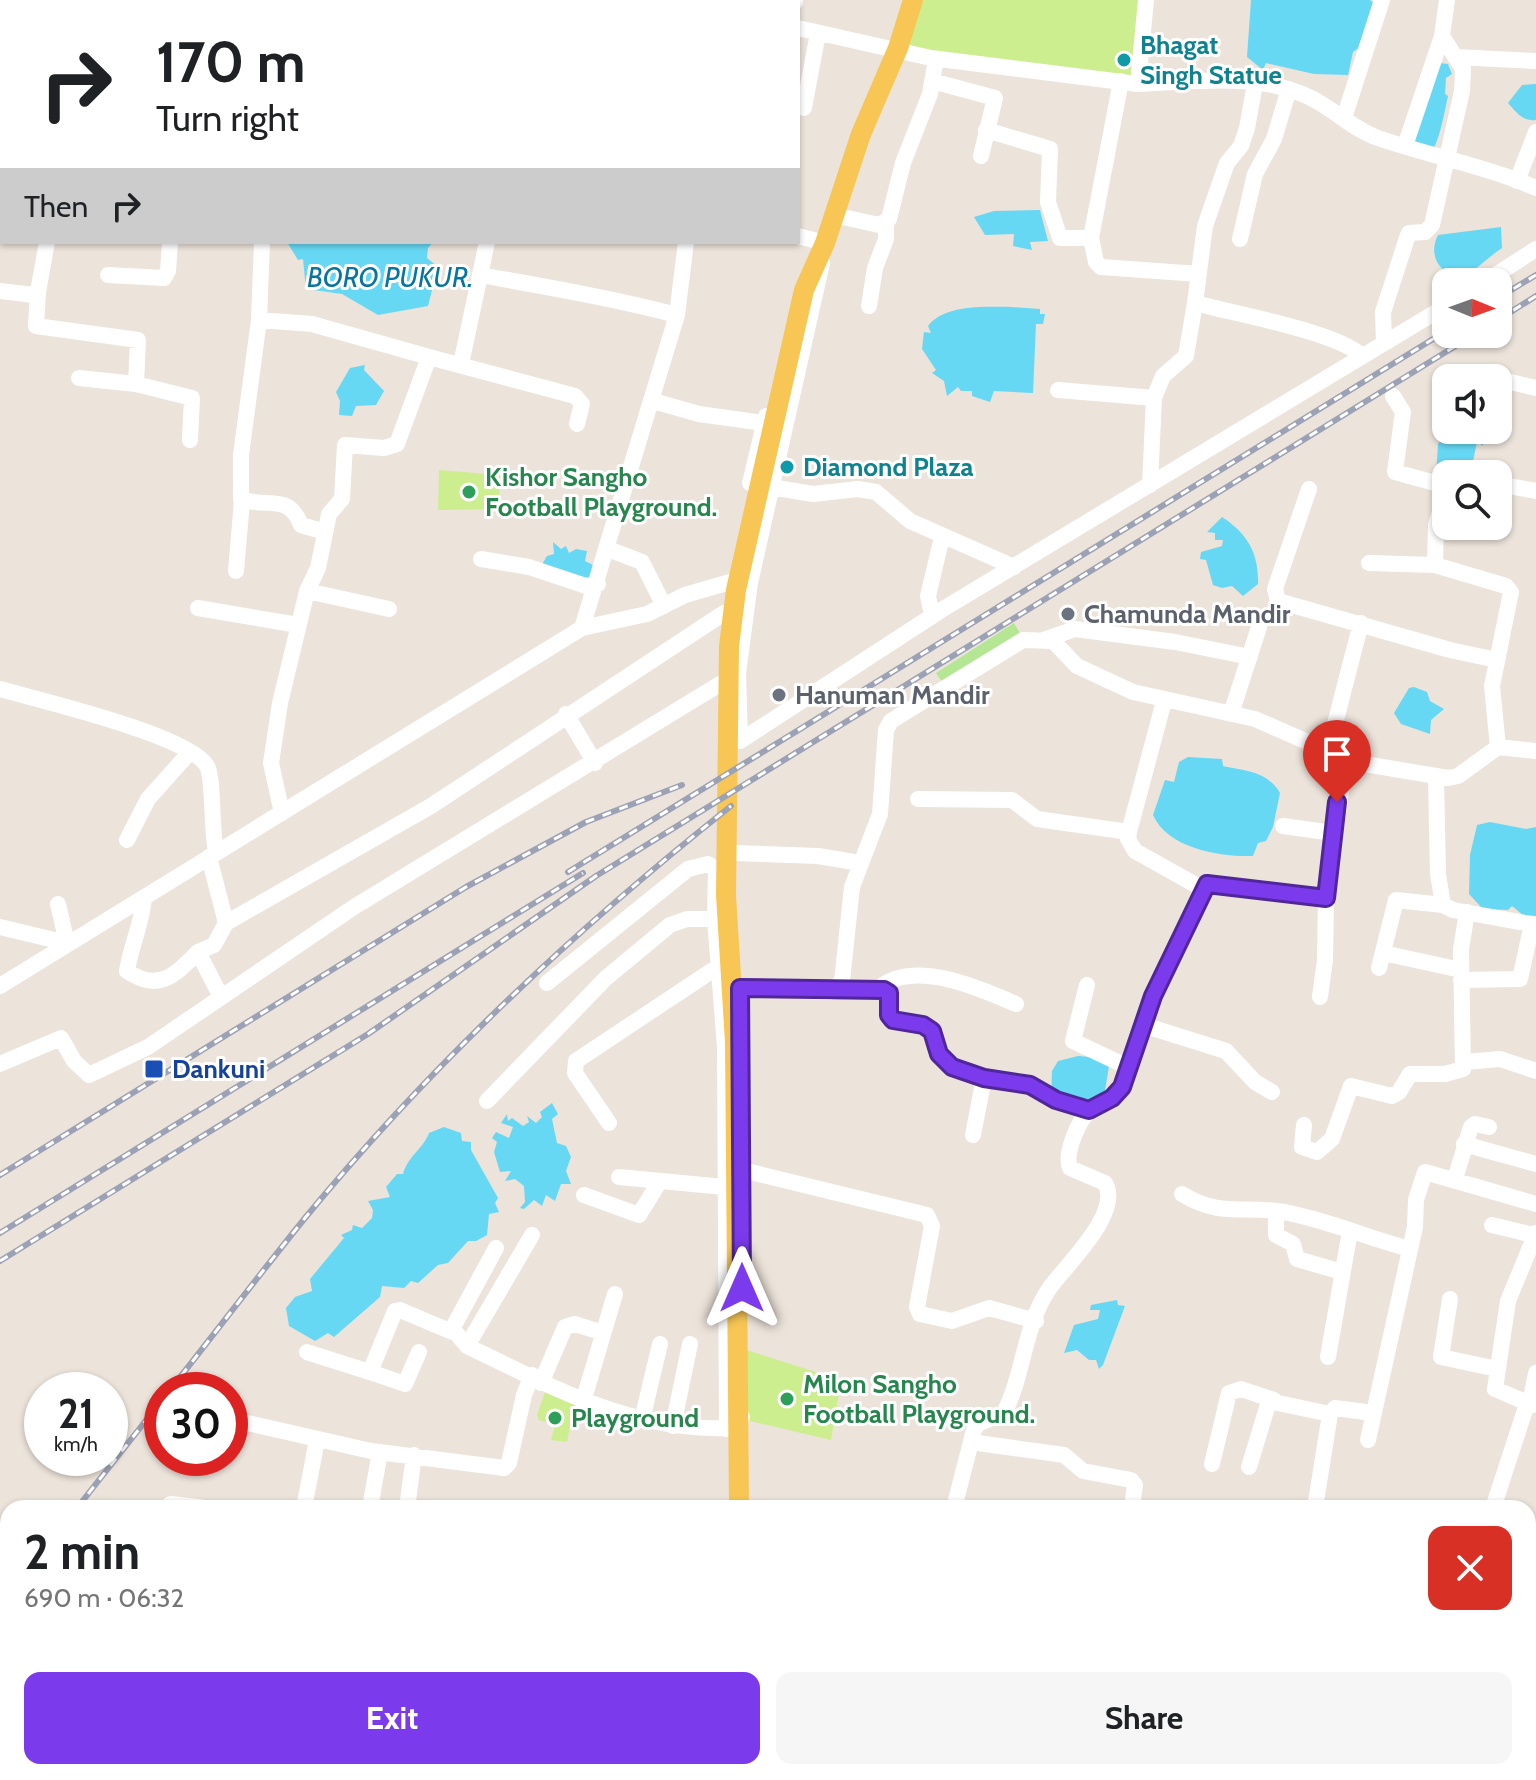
<!DOCTYPE html>
<html lang="en">
<head>
<meta charset="utf-8">
<style>
  :root { --surface:#fff; --page:#f6f6f6; --text:#202124; --muted:#757577; --accent:#7c3aed }
  body { margin:0; font-family:Cabin,sans-serif; background:var(--page); color:var(--text); height:100vh; display:flex; flex-direction:column; font-size:30px; white-space:nowrap }
  * { box-sizing:border-box; margin:0 }
  p { font-size:26px; color:var(--muted) }
  .icon { flex:none; width:44px; height:44px; fill:none; stroke:currentColor; stroke-width:2; stroke-linecap:round; stroke-linejoin:round }
  .map { position:relative; flex:1; overflow:hidden }
  .details { position:absolute; left:0px; top:1500px; width:1536px; height:280px; display:flex; flex-direction:column; background:var(--surface); border-radius:24px 24px 0 0; box-shadow:0 2px 6px #0004 }
  .details>* { flex:none }
  .hud { position:absolute; left:0px; top:0px; width:800px; height:244px; box-shadow:0 2px 6px #0004; background:#fff; color:var(--text); overflow:hidden }
  .needle { width:52px; rotate:91deg }
  .fabs { position:absolute; left:1432px; top:268px; display:grid; gap:16px }
  .fabs a { display:grid; place-items:center; width:80px; height:80px; border-radius:16px; background:var(--surface); box-shadow:0 2px 6px #0004; font-size:40px }
  .speed { position:absolute; left:24px; top:1372px; display:flex; gap:16px; font-size:40px; font-weight:700; text-align:center }
  .speed>* { display:grid; place-content:center; width:104px; height:104px; border-radius:50%; background:var(--surface); box-shadow:0 2px 6px #0004; line-height:1 }
  .speed small { font-size:20px; font-weight:400 }
  .speed .limit { border:12px solid #d22; background:#fff; color:#111 }
  .pin { position:absolute; display:grid; place-items:center; width:68px; height:68px; color:#fff; margin:-82px -34px; border-radius:50% 50% 50% 0; rotate:-45deg; box-shadow:0 0 8px #0007 }
  .pin .icon { rotate:45deg }
  .me { position:absolute; width:88px; margin:-44px; rotate:0deg; stroke-linejoin:round; filter:drop-shadow(0 0 6px #0008) }
  .turn { display:flex; align-items:center; gap:28px; height:168px; padding:0 24px; font-size:36px }
  .turn .icon { width:104px; height:104px; stroke-width:2.5 }
  .turn b { display:block; font-size:56px; line-height:68px }
  .then { display:flex; align-items:center; height:76px; padding:0 24px; background:#0003; gap:16px; font-size:30px }
  .round { display:grid; place-items:center; flex:none; width:84px; height:84px; border-radius:16px; background:var(--page) }
  .summary { display:flex; align-items:center; justify-content:space-between; height:136px; padding:0 24px }
  h1 { font-size:48px; font-weight:700; line-height:60px }
  .button { display:flex; gap:16px; margin-top:auto; padding:16px 24px }
  .button a { flex:1; height:92px; border-radius:16px; background:var(--accent); color:#fff; font-size:32px; font-weight:700; line-height:92px; text-align:center }
  .button a+a { background:var(--page); color:var(--text) }
  .map>svg:first-child { display:block }
</style>
</head>
<body>
<div class="map">
<svg width="1536" height="1780" viewBox="0 0 1536 1780">
  <rect width="100%" height="100%" fill="#ece3da"/>
  <!-- green -->
  <path fill="#b5e693" d="M1014,623l8,14 -79,46 -7,-10z"/>
  <!-- pitch -->
  <path fill="#ccee8e" d="M913,0h233l-8,84 -240,-36z
    M439,470l62,5 -3,34 -60,1z
    M737,1347l104,33 -10,60 -94,-22z
    M545,1392l29,13 -7,37 -16,-2 4,-15 -16,-5 -2,-5z
    M839,1772h91l-2,8h-91z"/>
  <!-- water -->
  <path fill="#67d8f4" d="M1251,0h119l5,4 -15,43 -7,5 -5,23 -34,-1 -48,-11 -3,7 -16,-13z
    M1439,63l9,1 4,10 -6,4 -1,16 3,2c-4,18 -7,37 -14,52l-21,-3z
    M1536,84v36c-13,2 -20,-8 -28,-17l14,-18z
    M1040,210l8,31 -18,1 2,8 -19,-4 1,-12 -29,1 -11,-18 20,-6z
    M1501,227l1,21c-11,7 -22,19 -33,24 -25,10 -43,-14 -31,-37z
    M287,242h146l-5,6 -1,10 11,9 -10,39 -50,9 -36,-21 -36,-5 -3,-30 -5,1z
    M1011,307l29,2v5h5l-2,10h-7l-3,69 -39,-2 -4,11 -18,-6v-5h-11l-3,-4 -11,9 -3,-15 -12,-8 4,-3 -14,-21 2,-17 7,1 -3,-7c17,-22 58,-19 83,-19z
    M365,365l-1,5 20,21 -8,14 -20,1 -4,10 -13,-1 1,-14 -4,-9 14,-24z
    M1449,430l31,2 3,14 -6,-4 -4,19 7,4 1,9 -45,2 2,-32z
    M1222,517c26,17 37,37 36,67l-15,12 -11,-10 -10,2 -9,-3 -7,-25 -6,-1 1,-7 21,-6 1,-6h-8v-7l-8,-1z
    M553,542l8,7 5,-3 3,7 7,-4 11,2 -2,10 10,5 -7,15 -47,-15 6,-10 7,-2z
    M1414,687l13,5 3,9 14,8 -13,11 -1,14 -29,-10 -7,-11 15,-25z
    M1188,757l34,2 1,7c23,5 44,5 57,27l-7,34 -7,14 -8,2 -5,13c-32,1 -85,-7 -100,-41l12,-35 9,2 5,-20z
    M1490,822l36,7 10,-2v89l-13,-1 -11,-9 -4,4 -25,-1 -14,-15 1,-39 7,-30z
    M1078,1056l13,1 18,9 -5,31 -14,3 -39,-3 1,-26 6,-10z
    M552,1103l6,11 -6,5 5,24 9,3 5,11 -5,14 5,13h-10l-6,17 -9,-6 -4,11 -8,-6 -10,9 -4,-1 5,-6 -1,-16 -9,-7 -10,2 6,-10 -11,1 -6,-20 3,-10 -5,-4 4,-6 13,6 4,-11 -12,-4 6,-9 1,7 4,-3 11,8 6,-4 -2,-6 9,7 6,-6 -2,-5z
    M444,1127l17,6 1,8 9,1v8l27,48 -3,5 4,9 -10,2 -2,21 -11,6h-8l-20,22 -10,2 -20,18 -7,-2 -7,7 -22,-2 -2,11 -46,40 -6,-4 -13,8 -26,-15 -3,-18 9,-11 17,-6 -2,-12 34,-41 -3,-3 11,-5 1,-5 9,3 10,-10 1,-8 -5,-9 22,-4 -4,-10 11,-13h6c5,-18 20,-25 26,-41z
    M1117,1300l1,5 7,1 -22,59 -4,4 -3,-9h-7l-12,-10 -13,3 10,-28 24,-6 2,-9h-10l1,-5z"/>
  <g fill="none" stroke-linecap="round" stroke-linejoin="round">
    <!-- minor -->
    <path stroke="#fff" stroke-width="16" d="M700,0l3,2
      M492,2l1,-2
      M795,2v-2
      M798,28l133,30 207,26 8,-84
      M1455,57l81,4
      M932,81l63,17 -14,58
      M1121,81l-30,157 5,24 5,5 98,7
      M1138,84c56,-2 119,-12 171,13 24,11 43,32 69,41 52,18 107,28 158,50
      M1255,84l-8,44 -6,18 -14,17 -22,63 -10,77c40,11 138,28 166,52
      M804,108l14,-75
      M1344,118l38,-118
      M986,130l64,19 -2,53 12,36h31
      M1405,146l37,-110
      M1517,181l19,-49
      M0,198h2
      M834,215l45,10 10,-6 14,-56 27,-69 6,-35
      M0,234h2
      M798,236l27,7
      M1240,239l15,-65 19,-35 15,-50
      M262,242l-3,78 53,4 117,33
      M108,275l56,3 4,-7 2,-29
      M480,275l7,-33
      M1485,282l51,-33
      M0,291l34,4 4,-3 9,-50
      M38,292l-2,34 102,14 -2,44 56,14 -2,42
      M869,306l6,-38 11,-29v-15
      M259,320l-18,135v44c27,10 47,-7 60,26l24,7
      M1384,342l-1,-30 24,-74 2,-5 16,-1 7,-7 30,-134 1,-22 -21,-33 5,-36
      M461,364l19,-89c66,12 132,23 197,40
      M79,378l57,6
      M1498,379l38,9
      M1058,390l96,8
      M1393,396l10,16 -8,60 51,14
      M653,401l46,13 65,9
      M750,483l16,-67
      M1498,484l38,7
      M1150,485l4,-87 9,-22 23,-20 9,-53
      M771,487l42,7 45,-5 18,3 34,29 104,46
      M1309,489l-34,100 3,12 172,49 47,10
      M1446,493l-10,32 -1,40 71,21 5,6 -19,94 6,61
      M608,549l34,13 22,44
      M481,559l48,8 57,19 12,-2
      M1369,563l66,2
      M236,571l6,-70
      M307,591l82,18
      M198,608l100,17
      M932,616l-4,-20 14,-59
      M582,628l95,-313 9,-73
      M1046,639l29,-10 100,13 75,15
      M738,673l2,68 203,-132 503,-303
      M0,689c38,11 189,46 207,77 7,12 4,65 9,85
      M566,714l29,49
      M1231,714l28,-87
      M1328,751l33,-128
      M1436,777l2,97 5,31 10,5 83,15
      M918,799l94,1 25,19 92,13 35,-131
      M282,813l-11,-50 9,-60 27,-112 11,-23 11,-54 13,-15 3,-54 39,3 13,-4 32,-87 146,39 7,8 -5,20
      M1283,826l50,7
      M1129,832l-1,7 7,12 68,38
      M127,840l21,-41 42,-47
      M735,853l83,3 42,7
      M209,857l17,66
      M144,898c-2,26 -13,47 -17,73 32,22 48,4 71,-19l23,45
      M58,904l9,39
      M0,927l67,16
      M198,952l16,-7 12,-22 205,-117 293,-193
      M1383,953l78,17
      M1379,968l17,-68 47,5
      M1461,980l59,-1 12,-55
      M547,983l141,-114 20,-5 8,6 -1,49 10,128 2,382
      M1087,985l-14,56 55,26
      M0,986l582,-358 65,-14 38,-19 45,-13
      M838,987l46,3 5,3v22l4,5 30,5 9,6 7,23 13,13 32,11 46,7 26,15 33,10
      M740,988l90,4 12,-11 10,-94 28,-73 6,-84 5,-9 132,-81 30,1 24,25 56,26 122,27 98,43
      M878,989c35,-31 101,-1 138,15
      M1320,997l5,-37 1,-62
      M1143,1025l83,26 29,31 17,10
      M1465,1062l35,-3 36,12
      M0,1064l61,-26 13,23 15,14 59,-28 206,-140 384,-234 12,-90 72,-320
      M487,1101l119,-123 64,-53 17,-6h38
      M609,1123l-34,-50 1,-12 143,-95
      M1304,1125l-2,22 15,5 15,-13 19,-53 41,10 7,-4 11,-18h35l18,-5 -2,-120 6,-37
      M973,1135l11,-57
      M1464,1144l72,20
      M742,1170l185,45 5,11 -15,81 3,7 32,7 37,-13 47,13
      M619,1177l105,10
      M1455,1179l16,-52 4,-3 14,3
      M1182,1194c39,24 62,11 102,18 43,8 84,26 126,37
      M584,1195l55,20 21,-34
      M1276,1211v24l17,9 4,15 45,13
      M1492,1225l41,10
      M1536,1233l-28,68 -13,88 35,15 6,-31
      M1450,1299l-9,58 56,12
      M451,1331l45,-83
      M467,1346l65,-111
      M307,1352l63,20 25,-61 5,-1 57,24 10,12c90,43 166,87 270,82l5,-11
      M1328,1357l22,-126
      M370,1372l35,12 14,-32
      M541,1383l24,-56 10,-3 28,9
      M583,1402l32,-108
      M230,1419l141,32 133,17 5,-5 15,-68 8,-20
      M642,1420l18,-76
      M673,1426l17,-82
      M1368,1440l47,-213 1,-27 9,-28 111,32
      M971,1442l93,13 19,16 48,9 4,5 -3,23
      M1212,1464l17,-71 12,-4 33,11
      M1249,1467l20,-66 61,13
      M165,1508l6,-4 35,4
      M304,1508l13,-68
      M370,1508l10,-56
      M407,1508l7,-53
      M954,1508l20,-78 4,-6 26,-11c20,-38 20,-88 45,-124 15,-22 74,-76 56,-106l-35,-15c-6,-15 9,-49 21,-59 10,-9 23,-9 31,-22l31,-91 50,-107 10,-6 113,15 19,-134 8,-2 95,16 10,-2 40,-29 38,4
      M1315,1508l15,-94 5,-6 38,5
      M1493,1508l33,-101 10,-3
      M1528,1569l8,2
      M1528,1629l8,3
      M1528,1707l8,3
      M1528,1769l8,-22
      M1501,1772h24
      M620,1780l1,-8
      M933,1780l2,-8
      M1060,1780l2,-8
      M1254,1780l2,-8"/>
    <!-- major -->
    <path stroke="#f7c654" stroke-width="20" d="M739,1508l-4,-466 -9,-147 3,-249 7,-56 68,-300 21,-47 36,-109 37,-86 15,-48
      M740,1780v-8"/>
    <!-- rail casing -->
    <g stroke="#9ca2b5" stroke-width="6">
      <path id="rail" d="M1498,298l38,-23
        M1498,320l38,-24
        M568,872l878,-541
        M0,1175l466,-288 120,-65 96,-37
        M0,1233l583,-360
        M0,1261l368,-227 228,-158 879,-542
        M170,1390c45,-57 89,-115 135,-172 125,-152 272,-290 426,-412
        M77,1508l85,-108
        M0,1606l8,-10"/>
    </g>
    <!-- rail -->
    <use href="#rail" stroke="#fff" stroke-width="3" stroke-dasharray="9" stroke-linecap="butt"/>
  </g>
  <g fill="none" stroke-linecap="round" stroke-linejoin="round">
    <!-- route casing -->
    <g stroke="#51269a" stroke-width="20">
      <path id="route" d="M742,1288l-2,-300 144,2 5,3v22l4,5 30,5 9,6 7,23 13,13 32,11 46,7 26,15 33,10 23,-12 10,-11 31,-91 54,-112 119,14 11,-96"/>
    </g>
    <!-- route -->
    <use href="#route" stroke="#7c3aed" stroke-width="14"/>
  </g>
  <!-- markers -->
  <g fill="#0f9aa8" stroke="#fff" stroke-width="3">
    <circle cx="1124" cy="60" r="8"/>
    <circle cx="787" cy="467" r="8"/>
  </g>
  <g fill="#2e9e5b" stroke="#fff" stroke-width="3">
    <circle cx="469" cy="492" r="8"/>
    <circle cx="787" cy="1399" r="8"/>
    <circle cx="555" cy="1418" r="8"/>
  </g>
  <g fill="#6b7280" stroke="#fff" stroke-width="3">
    <circle cx="1068" cy="614" r="8"/>
    <circle cx="779" cy="695" r="8"/>
  </g>
  <rect fill="#1a4fb4" stroke="#fff" stroke-width="3" x="144" y="1059" width="20" height="20" rx="4"/>
  <g text-anchor="middle" stroke-width="6" stroke-linejoin="round" paint-order="stroke">
    <!-- culture labels -->
    <g font-size="26" font-weight="bold" fill="#0d838f" stroke="#fff" text-anchor="start">
      <text x="1140" y="54">Bhagat<tspan x="1140" dy="30">Singh Statue</tspan></text>
      <text x="803" y="476">Diamond Plaza</text>
    </g>
    <!-- leisure labels -->
    <g font-size="26" font-weight="bold" fill="#27864d" stroke="#fff" text-anchor="start">
      <text x="485" y="486">Kishor Sangho<tspan x="485" dy="30">Football Playground.</tspan></text>
      <text x="803" y="1393">Milon Sangho<tspan x="803" dy="30">Football Playground.</tspan></text>
      <text x="571" y="1427">Playground</text>
    </g>
    <!-- worship labels -->
    <g font-size="26" font-weight="bold" fill="#5b616d" stroke="#fff" text-anchor="start">
      <text x="1084" y="623">Chamunda Mandir</text>
      <text x="795" y="704">Hanuman Mandir</text>
    </g>
    <!-- transit labels -->
    <g font-size="26" font-weight="bold" fill="#164399" stroke="#fff" text-anchor="start">
      <text x="172" y="1078">Dankuni</text>
    </g>
    <!-- water labels -->
    <g font-size="28" font-style="italic" fill="#0675a0" stroke="#fff">
      <text x="390" y="287">BORO PUKUR.</text>
    </g>
  </g>
</svg>
<div class="fabs">
<a><svg class="needle" viewBox="-14 -14 28 28"><path d="M0-13l5 13h-10z" fill="#e53935"/><path d="M0 13l5-13h-10z" fill="#757577"/></svg></a>
<a><svg class="icon" aria-label="sound" viewBox="0 0 24 24"><path d="M4 9h4l5-4v14l-5-4H4zM17 9q2 3 0 6"/></svg></a>
<a><svg class="icon" aria-label="search" viewBox="0 0 24 24"><circle cx="10" cy="10" r="6"/><path d="M15 15l6 6"/></svg></a>
</div>
<div class="speed"><div>21<small>km/h</small></div><div class="limit">30</div></div>
<div class="pin" style="left:1337px;top:802px;background:#d93025"><svg class="icon" aria-label="arrive" viewBox="0 0 24 24"><path d="M6 21V4h12l-3 4 3 4H6"/></svg></div>
<svg class="me" style="left:742px;top:1288px" viewBox="-20 -20 40 40"><path d="M0-17L14 15 0 8-14 15z" fill="#7c3aed" stroke="#fff" stroke-width="4"/></svg>
<div class="hud">
<div class="turn"><svg class="icon" aria-label="right" viewBox="0 0 24 24"><path d="M7 20v-9h11M14 6l5 5-5 5"/></svg><div><b>170 m</b>Turn right</div></div>
<div class="then">Then<svg class="icon" aria-label="right" viewBox="0 0 24 24"><path d="M7 20v-9h11M14 6l5 5-5 5"/></svg></div>
</div>
<section class="details">
<div class="summary"><div><h1>2 min</h1><p>690 m · 06:32</p></div><a class="round" style="background:#d93025;color:#fff"><svg class="icon" aria-label="close" viewBox="0 0 24 24"><path d="M6 6l12 12M18 6L6 18"/></svg></a></div>
<div class="button"><a>Exit</a><a>Share</a></div>
</section>
</div>
</body>
</html>
